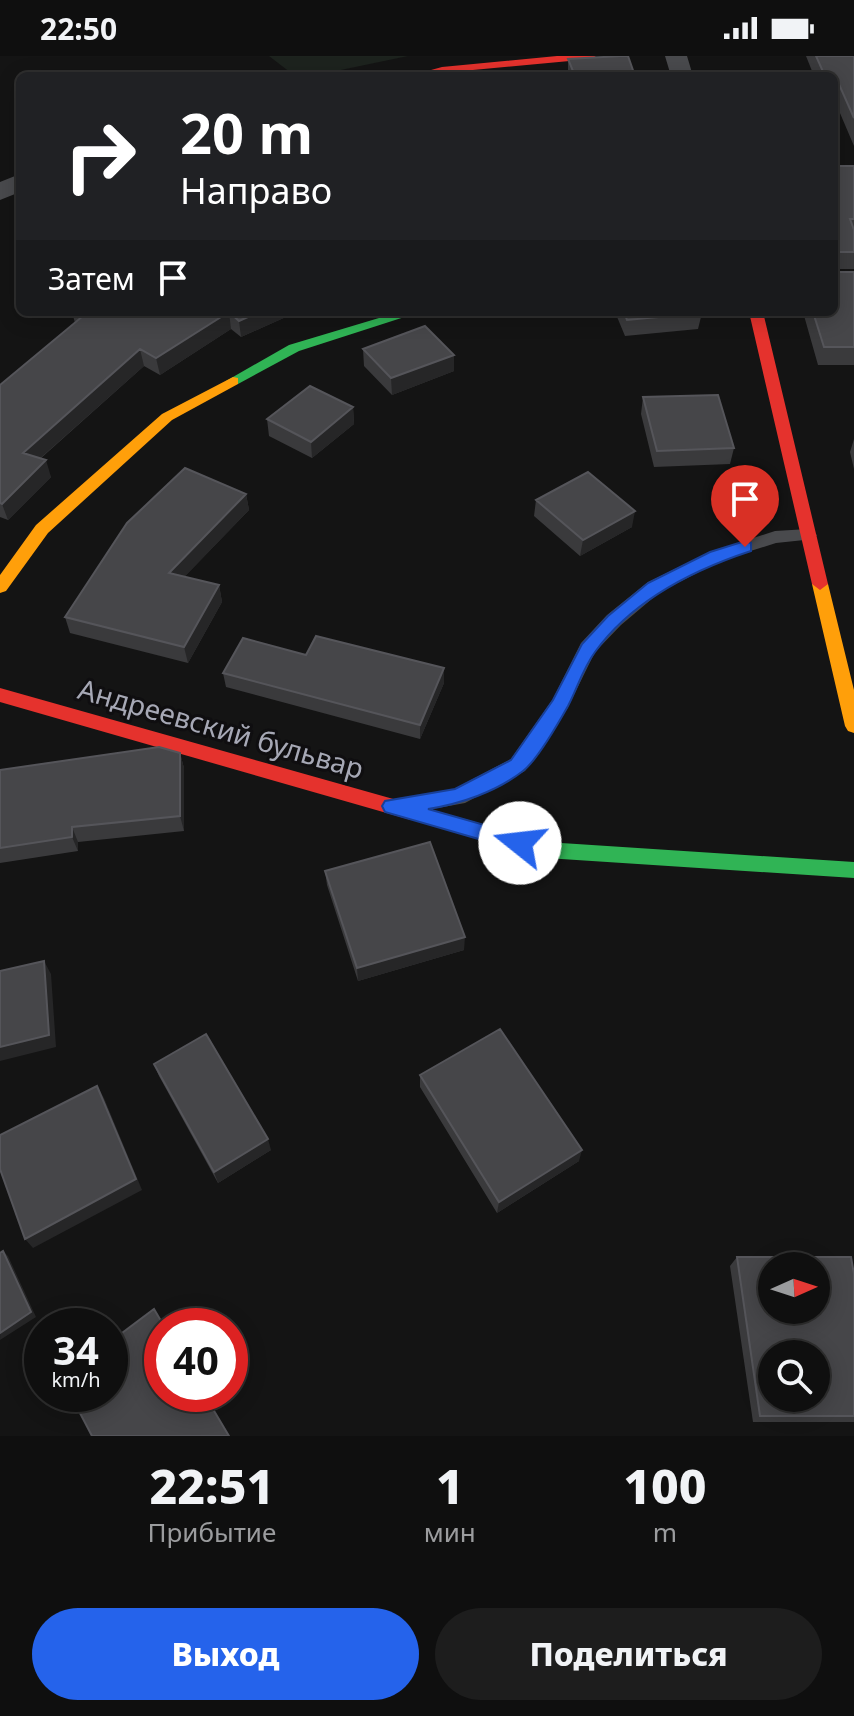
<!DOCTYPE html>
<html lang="ru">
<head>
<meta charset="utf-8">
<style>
  :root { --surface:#0f0f0f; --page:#1d1d1d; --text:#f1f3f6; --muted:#9b9c9e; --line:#2f2f2f; --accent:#2563eb }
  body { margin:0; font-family:"Noto Sans",sans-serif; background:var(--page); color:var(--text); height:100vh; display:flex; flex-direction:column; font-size:30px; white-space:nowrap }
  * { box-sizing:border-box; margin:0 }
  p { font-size:26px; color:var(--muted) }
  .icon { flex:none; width:44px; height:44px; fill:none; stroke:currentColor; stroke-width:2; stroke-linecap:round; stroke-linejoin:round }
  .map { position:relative; height:1380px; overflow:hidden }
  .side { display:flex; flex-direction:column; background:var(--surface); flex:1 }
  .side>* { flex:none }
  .guide { position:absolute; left:16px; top:16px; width:822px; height:244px; border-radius:12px; box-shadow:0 4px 20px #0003,0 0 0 2px var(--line); background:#202124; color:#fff; overflow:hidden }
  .needle { width:52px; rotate:87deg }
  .controls { position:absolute; left:758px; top:1196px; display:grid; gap:16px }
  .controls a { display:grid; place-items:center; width:72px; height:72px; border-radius:50%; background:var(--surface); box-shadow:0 4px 20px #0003,0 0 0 2px var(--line); font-size:40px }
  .speed { position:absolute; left:24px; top:1252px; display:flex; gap:16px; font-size:40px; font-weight:700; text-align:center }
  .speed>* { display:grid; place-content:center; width:104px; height:104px; border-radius:50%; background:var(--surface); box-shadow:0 4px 20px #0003,0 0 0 2px var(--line); line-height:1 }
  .speed small { font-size:20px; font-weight:400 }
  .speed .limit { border:12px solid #d22; background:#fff; color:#111 }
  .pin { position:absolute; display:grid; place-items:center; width:68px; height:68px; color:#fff; margin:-82px -34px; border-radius:50% 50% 50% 0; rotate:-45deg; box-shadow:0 0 8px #0007 }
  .pin .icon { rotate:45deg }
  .me { position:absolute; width:88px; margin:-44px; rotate:286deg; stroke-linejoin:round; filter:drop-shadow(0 0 6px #0008) }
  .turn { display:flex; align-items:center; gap:28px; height:168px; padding:0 32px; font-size:36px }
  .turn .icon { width:104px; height:104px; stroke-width:2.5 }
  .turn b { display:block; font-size:56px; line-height:68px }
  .then { display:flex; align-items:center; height:76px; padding:0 32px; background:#0003; gap:16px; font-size:30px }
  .eta { display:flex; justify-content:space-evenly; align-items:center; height:136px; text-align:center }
  .eta b { font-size:48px; font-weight:800; line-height:56px }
  .cta { display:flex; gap:16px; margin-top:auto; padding:16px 32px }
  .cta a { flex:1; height:92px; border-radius:48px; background:var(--accent); color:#fff; font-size:32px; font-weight:800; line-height:92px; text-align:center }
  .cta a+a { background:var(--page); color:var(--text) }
  .status { display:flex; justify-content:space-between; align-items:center; height:56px; padding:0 40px; background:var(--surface); direction:ltr }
  .status svg { height:22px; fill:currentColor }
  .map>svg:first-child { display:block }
</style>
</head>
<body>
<div class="status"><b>22:50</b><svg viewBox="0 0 49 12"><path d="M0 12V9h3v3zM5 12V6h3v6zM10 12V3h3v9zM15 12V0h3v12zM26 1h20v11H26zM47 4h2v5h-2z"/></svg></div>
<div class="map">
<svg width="854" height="1380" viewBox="0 0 854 1380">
  <rect width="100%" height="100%" fill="#141414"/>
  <!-- green -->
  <path fill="#1d231e" d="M269,0h139l-96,20h-17z"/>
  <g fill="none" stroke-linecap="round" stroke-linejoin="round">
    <!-- lane -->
    <path fill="#494a4d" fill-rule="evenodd" d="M808,473l9,6 -3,4 -38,4 -54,17 -62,32 -39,33 -26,27 -28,57 -42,62 -60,32 -54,10 -7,-3 -3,-6 3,-6 50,-9 57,-30 42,-60 28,-56 26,-28 41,-33 62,-30 65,-21z"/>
    <!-- street -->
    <path fill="#494a4d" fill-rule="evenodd" d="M665,0h22l6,20h-22z
      M20,118v18l-20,8v-18z"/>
    <!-- fast -->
    <path fill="#30b455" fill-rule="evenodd" d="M399,256h21l-121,39 -61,33h-10l-2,-3 63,-36z
      M411,748l135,38 308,20v16l-308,-20 -142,-41 -2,-5 2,-5z"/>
    <!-- slow -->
    <path fill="#ff9f0a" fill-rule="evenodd" d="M233,321l5,1v6l-66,36 -124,113 -42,58 -6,2v-18l36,-50 126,-111z
      M820,522l8,6 26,106v43l-6,-2 -3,-5 -33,-142z"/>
    <!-- jam -->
    <path fill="#e5322d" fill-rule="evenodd" d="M557,0h39l-5,3 -182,17 33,-9z
      M749,256h14l65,272 -8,6 -8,-6z
      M0,632l411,116 7,3 2,5 -2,5 -7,3 -411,-118z"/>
  </g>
  <!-- wall -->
  <path fill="#3a3a3c" d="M806,0h48v90l-20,-47v-23h-20z
    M568,3l67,17h-67z
    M834,110h20v103h-17v3h17v93h-36l-15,-53h31z
    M72,256h225l-56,25 -10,-8 -71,46 -16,-9 -104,93 11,18 -43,43 -8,-3v-132l75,-62z
    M615,256h86l1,1 -4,16 -73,7z
    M363,293l91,22 -62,24 -28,-29z
    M643,341l91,51 -4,16 -76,3 -13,-53z
    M353,351l1,17 -42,34 -43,-22 -2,-17z
    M854,383v30l-4,-17z
    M246,438l3,16 -65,67 35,8 3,17 -34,61 -118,-30 -5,-16z
    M536,444l96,27 -52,29 -46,-40z
    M306,599l138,13v15l-24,56 -194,-52 -3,-14z
    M180,697l4,15v63l-106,11v9l-78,12v-93z
    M325,815l139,79 -106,31 -31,-96z
    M154,1008l117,86 -53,33 -59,-107z
    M420,1019l159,86 -82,52 -77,-126z
    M737,1201l117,17v148h-101l-23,-156z"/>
  <!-- shaded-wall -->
  <path fill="#262627" d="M229,256l2,17 -71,46 -4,-17z
    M259,256h38l-56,25 -2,-16z
    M140,293l4,17 -116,103 -5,-16z
    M454,299v16l-62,24 -1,-17z
    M353,351l1,17 -42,34 -1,-16z
    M46,404l5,17 -43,43 -6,-16z
    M246,438l3,16 -77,80 -3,-17z
    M635,455l-3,16 -52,29 3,-16z
    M219,529l3,17 -34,61 -4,-16z
    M444,612v15l-24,56v-14z
    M180,697l4,15v63l-4,-15z
    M72,771l6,15v9l-6,-14z
    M465,881l-1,13 -106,31 -1,-13z
    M44,905l7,13 5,73 -56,14v-14z
    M97,1030l7,12 38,92 -109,58 -8,-9z
    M268,1083l3,11 -53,33 -4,-11z
    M582,1094l-3,11 -82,52 2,-11z
    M3,1195l5,5 28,61 -36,23z"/>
  <!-- building -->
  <path fill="#464649" stroke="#55555a" stroke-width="2" fill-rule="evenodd" d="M621,0h7l7,20h-60l-7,-17z
    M816,0h38v62l-16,-36h-4v-6h-9z
    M834,110h20v53h-4l4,11v22h-17v20h17v75h-30l-11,-35h21z
    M76,256h183l-20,9 -10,-9 -73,46 -16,-9 -117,104 23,7 -44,44 -2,-1v-118l83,-69z
    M624,256h77l1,1 -75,7z
    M425,270l29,29 -63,23 -28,-29z
    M310,330l43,21 -42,35 -44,-23z
    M718,339l16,53 -77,3 -14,-54z
    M185,412l61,26 -77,79 50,12 -35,62 -119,-30 62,-94z
    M588,416l47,39 -52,29 -47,-40z
    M316,580l128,32 -24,57 -197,-52 20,-35 63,17z
    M159,691l21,6v63l-108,11v10l-72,11v-78z
    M430,786l35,95 -108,31 -32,-97z
    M44,905l5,74 -49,12v-76z
    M500,973l82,121 -83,52 -79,-127z
    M206,978l62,105 -54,33 -60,-108z
    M97,1030l39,93 -111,60 -25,-70v-34z
    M3,1195l28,61 -31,21v-80z
    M737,1201h114l3,17v142h-94zM772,1210h44v44h-44zM772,1298h44v44h-44z
    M154,1253l10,17h-2v68h42l25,42h-137l-22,-42h40v-52z"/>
  <!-- route -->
  <path fill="#2563eb" stroke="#184099" stroke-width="2" d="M745,485l6,2v8c-58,19 -119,50 -156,101 -12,16 -18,37 -27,54 -9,16 -32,55 -45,65 -27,21 -63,33 -95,38l99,28 3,6 -3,6 -7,2 -135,-39 -3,-6 3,-5 70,-12 56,-29 42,-60 29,-56 26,-28 40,-33 62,-31z"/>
  <g text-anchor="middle" stroke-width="6" stroke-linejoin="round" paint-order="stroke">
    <!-- street labels -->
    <g font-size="28" fill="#a6a8b5" stroke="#0f0e10">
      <text transform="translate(221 673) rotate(16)" y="10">Андреевский бульвар</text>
    </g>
  </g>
</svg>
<div class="controls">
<a><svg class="needle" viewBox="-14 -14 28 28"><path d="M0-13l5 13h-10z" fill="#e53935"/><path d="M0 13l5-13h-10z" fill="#9b9c9e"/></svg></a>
<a><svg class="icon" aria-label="search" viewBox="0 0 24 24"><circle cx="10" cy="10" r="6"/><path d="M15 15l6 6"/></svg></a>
</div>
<div class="speed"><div>34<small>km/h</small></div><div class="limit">40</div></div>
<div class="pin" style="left:745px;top:491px;background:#d93025"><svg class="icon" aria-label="arrive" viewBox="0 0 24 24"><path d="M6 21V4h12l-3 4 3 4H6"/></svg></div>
<svg class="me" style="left:520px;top:787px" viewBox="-20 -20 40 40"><circle r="19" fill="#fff"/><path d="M0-13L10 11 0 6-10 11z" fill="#2563eb"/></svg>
<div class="guide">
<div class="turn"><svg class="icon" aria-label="right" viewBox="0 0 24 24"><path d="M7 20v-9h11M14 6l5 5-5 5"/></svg><div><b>20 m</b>Направо</div></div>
<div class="then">Затем<svg class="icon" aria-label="arrive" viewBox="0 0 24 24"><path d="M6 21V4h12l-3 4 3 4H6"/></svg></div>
</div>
</div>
<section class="side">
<div class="eta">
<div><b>22:51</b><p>Прибытие</p></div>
<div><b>1</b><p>мин</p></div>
<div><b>100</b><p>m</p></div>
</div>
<div class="cta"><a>Выход</a><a>Поделиться</a></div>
</section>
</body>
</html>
